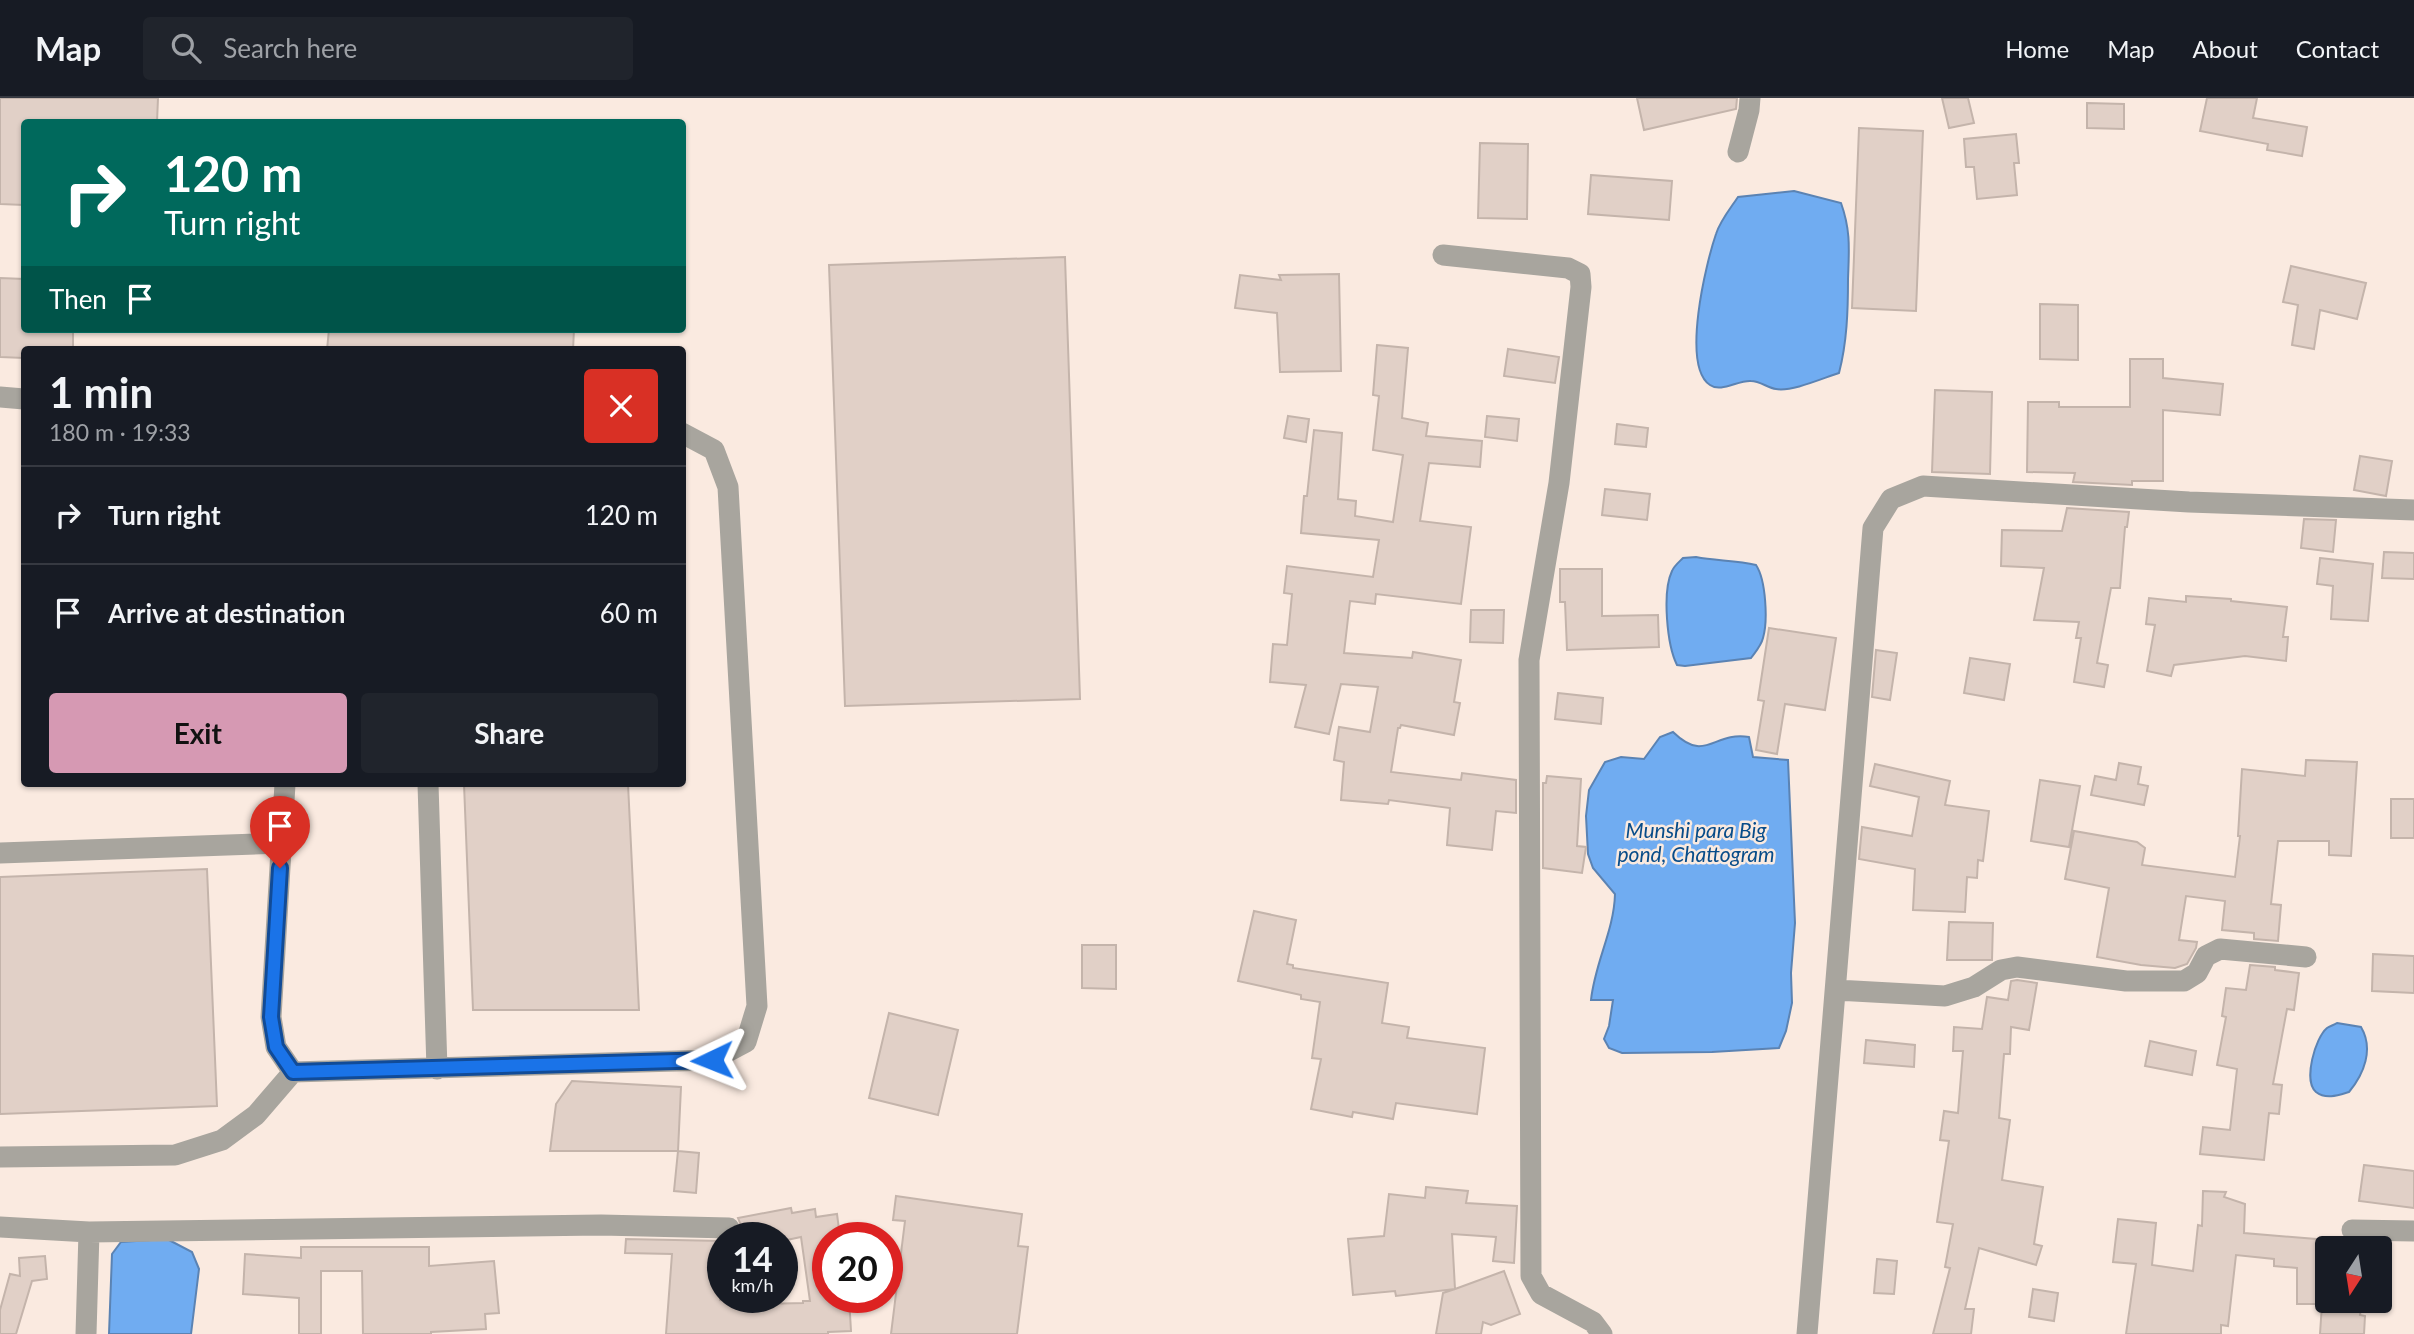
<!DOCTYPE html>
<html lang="en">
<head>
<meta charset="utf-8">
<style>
  :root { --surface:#171b24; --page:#20242c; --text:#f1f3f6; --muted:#9ea1a6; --line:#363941; --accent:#d699b3 }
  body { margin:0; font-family:Lato,sans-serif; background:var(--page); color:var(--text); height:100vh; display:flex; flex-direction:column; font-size:26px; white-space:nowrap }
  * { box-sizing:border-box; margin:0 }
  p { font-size:23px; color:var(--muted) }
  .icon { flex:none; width:38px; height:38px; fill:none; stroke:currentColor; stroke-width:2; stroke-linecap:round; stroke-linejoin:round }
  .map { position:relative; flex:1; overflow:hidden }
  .side { position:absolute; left:21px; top:248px; width:665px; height:441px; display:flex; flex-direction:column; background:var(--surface); border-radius:7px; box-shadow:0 2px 5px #0004 }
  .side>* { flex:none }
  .guide { position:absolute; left:21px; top:21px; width:665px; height:214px; border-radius:7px; box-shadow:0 2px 5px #0004; background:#00695c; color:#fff; overflow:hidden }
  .needle { width:46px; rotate:192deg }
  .fabs { position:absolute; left:2315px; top:1138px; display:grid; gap:14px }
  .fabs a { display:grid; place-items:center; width:77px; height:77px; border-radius:7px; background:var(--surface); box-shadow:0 2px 5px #0004; font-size:35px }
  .speed { position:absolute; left:707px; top:1124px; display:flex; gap:14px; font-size:35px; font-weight:700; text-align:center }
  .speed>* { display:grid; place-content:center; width:91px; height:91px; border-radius:50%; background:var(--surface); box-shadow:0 2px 5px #0004; line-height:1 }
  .speed small { font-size:18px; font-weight:400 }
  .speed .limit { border:10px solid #d22; background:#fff; color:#111 }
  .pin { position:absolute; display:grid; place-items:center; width:60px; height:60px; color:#fff; margin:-72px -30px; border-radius:50% 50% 50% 0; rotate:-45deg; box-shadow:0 0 7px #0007 }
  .pin .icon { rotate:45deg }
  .me { position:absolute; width:77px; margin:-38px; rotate:268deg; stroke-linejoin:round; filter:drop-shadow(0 0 5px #0008) }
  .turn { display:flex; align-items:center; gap:24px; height:147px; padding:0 28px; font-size:32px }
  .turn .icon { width:91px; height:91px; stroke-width:2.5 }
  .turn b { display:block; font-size:49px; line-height:60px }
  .then { display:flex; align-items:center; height:66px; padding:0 28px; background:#0003; gap:14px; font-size:26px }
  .round { display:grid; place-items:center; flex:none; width:74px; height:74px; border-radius:7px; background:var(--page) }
  .headline { display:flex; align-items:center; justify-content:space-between; height:119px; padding:0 28px }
  h1 { font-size:42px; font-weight:700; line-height:52px }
  .primary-button { display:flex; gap:14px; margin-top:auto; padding:14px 28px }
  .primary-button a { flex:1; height:80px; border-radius:7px; background:var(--accent); color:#111; font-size:28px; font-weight:700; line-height:80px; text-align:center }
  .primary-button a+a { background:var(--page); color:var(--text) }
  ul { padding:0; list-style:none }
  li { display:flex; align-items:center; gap:21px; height:98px; padding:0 28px; border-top:2px solid var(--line) }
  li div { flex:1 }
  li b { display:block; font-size:26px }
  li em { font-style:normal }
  header { display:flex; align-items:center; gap:42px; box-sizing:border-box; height:98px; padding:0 35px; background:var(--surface); border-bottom:2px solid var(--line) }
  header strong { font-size:33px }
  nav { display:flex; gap:38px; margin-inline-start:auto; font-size:24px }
  .search { width:490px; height:63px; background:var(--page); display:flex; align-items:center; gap:18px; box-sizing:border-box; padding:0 24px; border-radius:7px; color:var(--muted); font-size:26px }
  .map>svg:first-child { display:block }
</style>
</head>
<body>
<header>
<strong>Map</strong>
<div class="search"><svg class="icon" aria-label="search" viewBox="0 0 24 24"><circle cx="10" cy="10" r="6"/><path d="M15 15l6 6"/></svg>Search here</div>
<nav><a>Home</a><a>Map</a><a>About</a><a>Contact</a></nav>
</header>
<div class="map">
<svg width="2414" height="1236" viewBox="0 0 2414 1236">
  <rect width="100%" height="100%" fill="#faeae0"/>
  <!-- water -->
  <path fill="#70acf1" stroke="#5b83b3" stroke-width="2" d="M1794,93l47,12c10,28 8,47 7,76 0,32 -1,63 -9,94 -16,5 -47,19 -63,16 -8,-1 -16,-8 -25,-8 -13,-1 -30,12 -41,4 -29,-19 -4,-122 6,-151 4,-13 14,-25 22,-37z
    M1696,459c20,4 40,3 60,8 10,15 12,56 7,73 -2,8 -7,13 -12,20l-66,8 -8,-1c-10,-20 -15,-73 -5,-94 2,-5 7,-9 11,-13z
    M1673,634c33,32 40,-1 76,5l4,20 35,3 7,163 -4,50 1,30 -6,28 -7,17 -67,4 -90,1 -13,-5 -5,-9 5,-13 4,-26h-22c4,-38 23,-69 24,-106l-22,-26 -5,-14 -2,-38 3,-26 16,-28 16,-5 23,2 16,-22z
    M2337,925l24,4c13,22 3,47 -12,65 -10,3 -23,8 -33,0 -13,-11 -1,-54 11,-64 3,-2 7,-3 10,-5z
    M167,1141l25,13 7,17 -8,65h-82l3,-80 9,-12z"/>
  <!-- building -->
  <path fill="#e1d0c7" stroke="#c4b4ab" stroke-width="2" d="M0,0h158l-1,24h-133v83l-24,-1z
    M1637,0h100l-1,11 -92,21z
    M1942,0h26l6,25 -25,5z
    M2207,0h50l-4,20 54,9 -5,29 -35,-6 1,-6 -68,-13z
    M2087,5l37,1v25l-37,-1z
    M1859,30l64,3 -7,180 -64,-3z
    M2016,36l3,29h-5l3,32 -40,4 -3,-32h-8l-2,-28z
    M1480,45l48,1 -1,75 -49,-1z
    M1591,77l81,6 -3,39 -81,-6z
    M1065,159l15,442 -235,7 -16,-441z
    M2291,168l75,17 -9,36 -37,-9 -6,39 -22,-4 6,-40 -15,-3z
    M1339,176l2,97 -61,1 -3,-59 -42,-5 5,-33 41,5 -2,-5z
    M0,180l24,1v50h49v21h-49v8l-24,-1z
    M2040,206l38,1v55l-38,-1z
    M329,231h245l-1,21h-246z
    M1377,247l31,3 -6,70 26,5 -2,13 56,5 -2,26 -51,-4 -9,58 51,6 -10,77 -85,-10 -1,10 -25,-3 -6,52 68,5 1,-6 48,8 -7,42 6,1 -6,32 -53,-10 -1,3h-2l-7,44 70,8 1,-7 54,7v33l-20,-2 -4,39 -45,-5 3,-37 -61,-8 -1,4 -47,-4 3,-38 -10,-2 5,-33 31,5 8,-45 -37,-3 -12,50 -34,-7 11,-42 -36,-3 3,-38 14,1 5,-51 -8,-1 3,-27 86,11 6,-37 -78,-7 3,-37h3l7,-66 28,3 -4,66 18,2 -1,15 38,6 10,-67 -30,-5 6,-54 -6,-1z
    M1508,251l51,8 -4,26 -51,-7z
    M2130,261h33v19l60,6 -3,31 -57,-5v71h-31v4l-59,-3 2,-9 -48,-1 1,-70h31v5h71z
    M1935,292l57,2 -2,82 -58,-2z
    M1288,318l21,3 -3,23 -22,-4z
    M1487,318l32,3 -2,22 -32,-4z
    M1617,326l31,4 -2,19 -31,-3z
    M2360,358l32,5 -6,35 -32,-6z
    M1605,391l45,5 -3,26 -45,-5z
    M2067,410l62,4 -2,15h-2l-5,61h-9l-14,75 11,2 -4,22 -30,-5 7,-44h-5l3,-16 -45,-2 10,-52 -43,-2 1,-36 60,1z
    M2304,421l32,1 -3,32 -32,-4z
    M2384,454l30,1v26l-32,-1z
    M2320,460l53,6 -5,57 -37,-2 2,-33 -16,-2z
    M1560,471h42v47l56,-1 1,32 -92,3 -2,-48h-5z
    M2186,498l45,3v2l56,6 -4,30h5l-2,24 -41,-5 -71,9 -3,11 -24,-5 8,-46 -9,-1 3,-26 37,4z
    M1471,512h33l-1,33 -33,-1z
    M1769,530l67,10 -11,72 -40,-6 -8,50 -21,-4 8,-49 -6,-1z
    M1876,552l21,3 -7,47 -18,-3z
    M1970,560l40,6 -6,36 -40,-7z
    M1558,595l45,5 -2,26 -46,-5z
    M2306,662l51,2 -6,94 -22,-1v-14h-51l-7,63 10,1 -3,36 -24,-2v-6l-32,-3 3,-29 -39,-5 -7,44 18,2 -1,6 -9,16 -12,4 -34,-3 -44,-8 12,-69 -44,-9 9,-48 63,11 8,6 -3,17 93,12 5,-41h-2l4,-67 63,7z
    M2119,665l22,4 -3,17 10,2 -4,19 -53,-10 4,-19 21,4z
    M1875,666l75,17 -5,24 44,6 -6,50 -5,-1 -1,18 -10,-1 -2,35 -52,-2 2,-41 -56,-10 3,-32 50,9 7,-39 -49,-11z
    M1547,678l34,3 -4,67 9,1 -4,26 -39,-5v-85h3z
    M2040,682l40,6 -11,61 -38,-6z
    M464,686h164l11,226h-166z
    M2391,701h23v39h-23z
    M207,771l10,237 -217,8v-237z
    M1254,813l42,9 -9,44 6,1v3l95,15 -6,40 27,4 -2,11 78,10 -8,66 -81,-11 -3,16 -40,-7 -1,5 -41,-8 10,-50 -9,-1 8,-56 -19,-3v-4l-63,-14z
    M1949,824l44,1 -1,37h-45z
    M1082,847h34v44l-34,-1z
    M2373,856l41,2v37l-42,-2z
    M2250,867l25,2v3l24,3 -5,37 -7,-1 -14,75 9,1 -3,29 -10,-1 -5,47 -64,-6 3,-27 27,3 7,-61 -20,-4 9,-48 -4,-1 4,-28 20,2z
    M2017,882l20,3 -8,47 -18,-3 -1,27h-6l-5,64 11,2 -8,60 41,7 -9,57 8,2 -6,19 -57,-17 -14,61h9l-3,25h-38l17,-66 -5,-1 8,-43 -16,-2 12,-81 -9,-1 4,-29 14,2 5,-62h-10l1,-24 28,2 5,-32 21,3 3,-19z
    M889,915l69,17 -20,85 -69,-17z
    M1866,942l49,5 -1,22 -50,-4z
    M2150,943l46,10 -4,24 -47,-9z
    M572,983l109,6 -3,64h-128l6,-47z
    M678,1053l21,2 -3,40 -22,-2z
    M2364,1067l50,6v37l-55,-7z
    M1426,1089l42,4 -2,12 51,3 -3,57 -21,-2 3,-24 -44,-3 3,55 49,-18 16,43 -29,11 -8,-3 -2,12h-45l7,-41 12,-4 -59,7 -1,-5 -42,4 -5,-56 36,-3 5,-42 36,4z
    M2203,1093l23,1 -2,5 21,7 -1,29 84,7v60h34l-2,15 5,1 -1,18h-44l2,-30h-25v-36l-23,-2v-7l-38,-4 -8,71 -7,-1v9h-95l10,-70 -23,-2 5,-43 38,4 -4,42 41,6 5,-46 4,1z
    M896,1098l126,18 -4,32 10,1 -11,87h-126l14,-113 -12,-1z
    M791,1110l1,5 23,-4 1,8 21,-3 3,23h-12v60h21l2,34 -23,1v2h-162l6,-80 -47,-1 1,-14 97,2 -3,59 37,4 46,-1v-2h7l-9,-64 -19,4v-4h-41l1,-9 -4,-10z
    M301,1149h128v19l65,-5 5,52 -14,1 1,15 -55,3v2h-68l-1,-63h-41v63h-22v-36l-56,-4 2,-40 56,4z
    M45,1158l2,23 -15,2 -16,53h-16v-24l10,-36 10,2 -1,-18z
    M1877,1161l20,2 -3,33 -20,-1z
    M2033,1191l25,4 -4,28 -25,-4z"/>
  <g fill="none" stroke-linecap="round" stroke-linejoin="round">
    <!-- minor -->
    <path stroke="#a8a59e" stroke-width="21" d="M1738,54l11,-42 1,-12
      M1443,157l125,13 12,6 1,13 -22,196 -30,177 2,616 10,18 52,28 9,12
      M0,299l24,2
      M285,686l-14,233 5,30 17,25
      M428,686l9,285
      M0,755l281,-10
      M1836,892l109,6 29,-9 27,-17 16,-3 109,14h58l13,-8 9,-17 14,-7 86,8
      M0,1059l175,-2 47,-15 34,-25 37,-43 419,-12 34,-18 11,-36 -29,-519 -14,-37 -32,-17
      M0,1129l89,5 512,-7 128,3
      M2352,1132l62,1
      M86,1236l3,-102
      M1807,1236l66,-806 18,-29 32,-13 266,16 225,8"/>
  </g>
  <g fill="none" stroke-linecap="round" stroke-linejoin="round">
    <!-- route casing -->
    <g stroke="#114b97" stroke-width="18">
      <path id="route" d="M280,770l-9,149 5,30 17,25 419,-12"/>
    </g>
    <!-- route -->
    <use href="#route" stroke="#1a73e8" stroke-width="12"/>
  </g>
  <g text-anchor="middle" stroke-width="5" stroke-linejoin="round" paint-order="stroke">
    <!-- water labels -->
    <g font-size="21" font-style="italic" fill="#084c89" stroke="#faeae0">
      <text x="1696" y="740">Munshi para Big<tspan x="1696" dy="24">pond, Chattogram</tspan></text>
    </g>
  </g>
</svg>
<div class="fabs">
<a><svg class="needle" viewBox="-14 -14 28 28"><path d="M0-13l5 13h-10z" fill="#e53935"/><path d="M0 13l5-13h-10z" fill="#9ea1a6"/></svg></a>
</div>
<div class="speed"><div>14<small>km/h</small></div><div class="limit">20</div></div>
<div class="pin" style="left:280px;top:770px;background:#d93025"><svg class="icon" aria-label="arrive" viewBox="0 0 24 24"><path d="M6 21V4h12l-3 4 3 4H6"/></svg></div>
<svg class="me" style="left:712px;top:962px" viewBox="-20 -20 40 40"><path d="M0-17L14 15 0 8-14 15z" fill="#1a73e8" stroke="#fff" stroke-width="4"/></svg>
<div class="guide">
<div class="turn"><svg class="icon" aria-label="right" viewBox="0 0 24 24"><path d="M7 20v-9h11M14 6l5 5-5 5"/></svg><div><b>120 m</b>Turn right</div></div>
<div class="then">Then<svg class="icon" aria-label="arrive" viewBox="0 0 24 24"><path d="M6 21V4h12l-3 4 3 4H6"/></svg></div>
</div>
<section class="side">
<div class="headline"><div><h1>1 min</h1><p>180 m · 19:33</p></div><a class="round" style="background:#d93025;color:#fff"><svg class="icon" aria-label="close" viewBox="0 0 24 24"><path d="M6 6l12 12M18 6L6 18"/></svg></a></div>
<ul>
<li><svg class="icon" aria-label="right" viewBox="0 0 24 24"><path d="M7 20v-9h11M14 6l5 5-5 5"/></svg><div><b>Turn right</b></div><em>120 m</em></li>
<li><svg class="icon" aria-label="arrive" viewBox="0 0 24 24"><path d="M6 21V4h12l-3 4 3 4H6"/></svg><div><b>Arrive at destination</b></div><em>60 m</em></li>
</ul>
<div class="primary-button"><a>Exit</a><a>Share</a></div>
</section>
</div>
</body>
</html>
